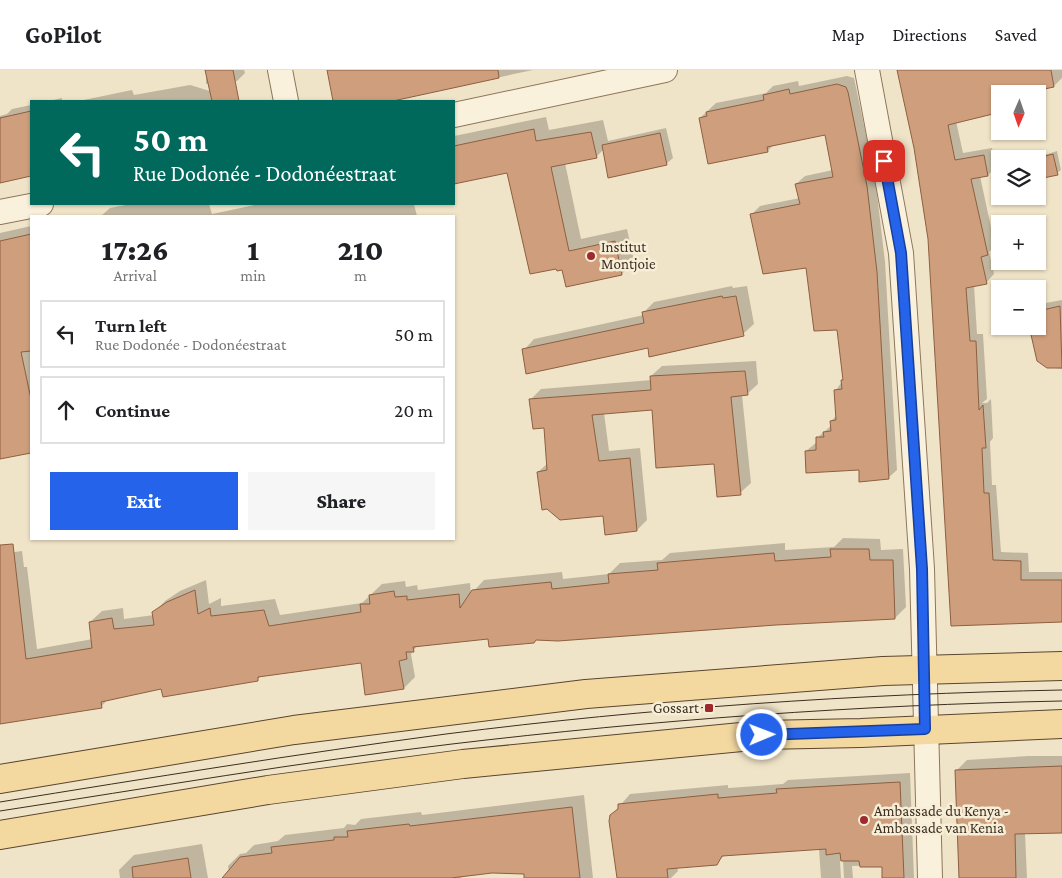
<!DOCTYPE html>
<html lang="en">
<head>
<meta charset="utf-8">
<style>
  :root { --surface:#fff; --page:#f6f6f6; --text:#202124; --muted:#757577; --line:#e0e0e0; --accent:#2563eb }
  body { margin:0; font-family:"Crimson Pro",serif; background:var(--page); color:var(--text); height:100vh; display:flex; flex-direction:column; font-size:19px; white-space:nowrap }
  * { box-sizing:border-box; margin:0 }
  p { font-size:16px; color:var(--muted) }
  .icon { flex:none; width:28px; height:28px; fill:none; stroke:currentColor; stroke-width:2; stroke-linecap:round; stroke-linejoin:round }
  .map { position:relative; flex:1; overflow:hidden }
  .sheet { position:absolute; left:30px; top:145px; width:425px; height:325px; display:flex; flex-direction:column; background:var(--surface); border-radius:0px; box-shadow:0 1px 4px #0004 }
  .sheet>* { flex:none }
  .top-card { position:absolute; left:30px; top:30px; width:425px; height:105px; border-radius:0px; box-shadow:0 1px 4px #0004; background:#00695c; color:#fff; overflow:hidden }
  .needle { width:32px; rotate:182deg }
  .tools { position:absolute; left:991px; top:15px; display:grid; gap:10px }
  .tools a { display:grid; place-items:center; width:55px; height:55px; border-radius:0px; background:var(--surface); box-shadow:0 1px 4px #0004; font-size:25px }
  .pin { position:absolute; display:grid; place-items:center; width:42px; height:42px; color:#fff; margin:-21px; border-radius:10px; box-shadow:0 2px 8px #0006 }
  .me { position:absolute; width:55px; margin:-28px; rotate:89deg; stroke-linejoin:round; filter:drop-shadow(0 0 4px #0008) }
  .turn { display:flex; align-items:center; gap:18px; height:105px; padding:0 20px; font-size:22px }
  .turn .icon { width:65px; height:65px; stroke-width:2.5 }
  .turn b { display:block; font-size:35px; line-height:42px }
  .eta { display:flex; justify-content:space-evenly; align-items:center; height:85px; text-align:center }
  .eta b { font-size:30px; font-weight:800; line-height:35px }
  .button { display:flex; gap:10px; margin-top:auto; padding:10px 20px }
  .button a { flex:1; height:58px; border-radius:0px; background:var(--accent); color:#fff; font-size:20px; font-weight:800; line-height:58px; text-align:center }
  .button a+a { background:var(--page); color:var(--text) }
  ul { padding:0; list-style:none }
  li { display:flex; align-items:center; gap:15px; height:68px; margin:0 10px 8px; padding:0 10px; border:2px solid var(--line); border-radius:0px }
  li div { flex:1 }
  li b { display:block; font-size:19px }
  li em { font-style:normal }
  header { display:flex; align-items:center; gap:30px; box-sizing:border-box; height:70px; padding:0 25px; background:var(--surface); border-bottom:1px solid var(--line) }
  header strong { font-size:24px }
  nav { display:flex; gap:28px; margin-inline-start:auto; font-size:18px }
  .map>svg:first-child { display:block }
</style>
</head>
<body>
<header>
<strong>GoPilot</strong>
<nav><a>Map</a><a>Directions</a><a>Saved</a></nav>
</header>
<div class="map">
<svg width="1062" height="808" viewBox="0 0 1062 808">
  <rect width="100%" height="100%" fill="#f0e4c8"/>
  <!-- shadow -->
  <path fill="#0003" d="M206,0h38l1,3 -8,8 -31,3z
    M327,0h206l-146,31h-52z
    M901,0h161v8l-8,8 -54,8v14l-3,4 -41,9 7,32 29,-5 4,19 -8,8 -8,1 15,70 -6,6 5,22 -8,9 -12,2 3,49h6l4,65 -5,4h5l4,-4 2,39 -3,4 2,43h4l5,67 27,1 1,19h33v50l-110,3 -22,-387z
    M847,6l7,2 21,99 10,85 12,208 -9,8 -82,-27 11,-9v-4l15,-13 -1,-4 6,-6 -1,-25 8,-11 -6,-51 -31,-61 -56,-52 9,-9 40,-8 -4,-14 9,-8 28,-6 -7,-36 -52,10 -6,7 -68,-33 16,-15 50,-10 7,-7 25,-5 1,5z
    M190,15l53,16h-164l53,-11 2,5z
    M62,28v3h-13z
    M31,35v57l-7,1 -24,18v-65l7,-2 5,-5z
    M546,47l3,13 54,-10 5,21 58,-13 7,30 -7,6 -62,-15 -8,8 -31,6 16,76 46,-10 7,32 -12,13 -59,-5 -55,-98 -54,12v-47z
    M1057,81l4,19 -4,3 -19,5v-19h-6z
    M131,134h78l3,10 48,-10h154l3,12h-316l9,-8z
    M31,156v63l-9,5 9,43v115l-31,6v-225z
    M732,216l1,2 14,-2 7,38 -11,10 -94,13 -125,3 10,-11 110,-24 -1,-2 11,-11z
    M1062,230v69l-14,-2 -10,-41v-19l2,-3z
    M756,291l2,23 -11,10 -5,1 9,88 -11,10 -25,-31 -61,-53 -50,4 5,38 31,-3 7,72 -10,10 -33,-16 -66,-42 10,-9 -3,-36 -15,-27 11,-11 111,-9 -1,-4 11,-10z
    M843,468l37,1 1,11 22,-1 3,58 -11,11 -406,20 -72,8 -6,8 4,23 -11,11 -42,-27 -100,14 -4,4 -96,8 -53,11 -8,9 -101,16v-169l22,-3 2,16h3l10,82 56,-10 -3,-17 12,-11 21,-3 1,11 30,-4v-2l11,-12 15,-10 26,-11 3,24 12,-6v8l54,-7 5,16 82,-12 20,-19 23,-3 1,6 11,-2 1,5 52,-7 1,11 13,-14 78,-8 1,7 46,-5 11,-11 42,-3 8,-7 115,-10v7l49,-3z
    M1028,686h34v76l-37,1 2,45h-68l-3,-107 11,-11z
    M910,703l4,105h-30l-1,-13 -31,1 1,12h-9l-1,-17h-3l1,17h-20l-2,-29 -94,6 -9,8 -39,4 1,4 -7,7h-53l-7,-62 19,-22 98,-9v3l55,-4 5,-4z
    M584,725l9,83h-68v-5l-33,-1 -29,3 -2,3h-231l-2,-12 12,-12 6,-1 8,-8 24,-4 7,-6 59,-7 3,-4 8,1 6,-6 60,-7 1,3z
    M202,774l6,34h-88l-1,-8 15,-15z"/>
  <!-- building -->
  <path fill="#cf9f7d" stroke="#8d5f41" d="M205,0h28l6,31h-27z
    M327,0h171l1,8 -106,23h-60z
    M897,0h154l3,17 -33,7h-26l4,16 -2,3 -49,12 7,35 29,-5 4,21 -17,3 17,76 -7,2 6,27 -21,4 4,53h6l3,69 4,-5 3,43h-4l2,45h5l4,67 28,1v19h41v42l-111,4 -23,-387 -14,-91z
    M837,14l9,3 2,5 19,94 10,86 12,207 -30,3v-12l-53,3 -1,-22 11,-1v-13h8l-1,-5 8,-1 -1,-10 6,-1 -2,-30 8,-1 -1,-9h2l-6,-50 -23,1 -8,-63 -43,6 -13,-60 50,-10 -5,-20 38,-7 -8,-42 -58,12 1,5 -60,12 -9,-46 8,-2 -1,-4 58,-12 -1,-5 26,-6 1,5z
    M31,41v65l-31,7v-65z
    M534,59l2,12 55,-9 6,26 -46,9 18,84 46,-10 7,34 -56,12 -4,-17 -5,1 -1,-2 -26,5 -23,-101 -53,11v-38z
    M660,63l7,32 -59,13 -6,-33z
    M1053,84l5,21 -20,4v-21z
    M31,164v117l-10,1 10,47v54l-31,6v-218z
    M722,226l1,2 13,-2 8,40 -95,21 -1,-9 -122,26 -4,-25 122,-26 -2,-11z
    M1060,236l2,62h-15l-10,-7 -8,-35h9v-15z
    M745,301l3,24 -17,2 10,98 -24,2 -3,-33 -58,4 -4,-58 -60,5 7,46 31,-3 7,73 -32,4 -2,-19 -43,4 -13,-11 -5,1 -5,-38 10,-2 -3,-42 -11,1 -4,-30 122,-9 -1,-14z
    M13,474l13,115 66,-11 -3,-26 23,-4 2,11 40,-4 -2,-13 15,-10 28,-12 3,24 12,-6 1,8 53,-6 5,16 92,-14 -1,-8h10l-1,-9 25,-4 1,6 12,-1v4l52,-6 1,14 12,-18 79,-8 1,7 57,-6 -1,-9 50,-4 -1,-7 117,-10 1,8 56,-4 -1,-8h39l1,11h23l2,59 -119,6 -218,16 -22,-1 -2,3 -45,4 -1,-8 -75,8 1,5h-8l1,7 -8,2 5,28 -39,6 -4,-32 -103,14v4l-95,16 -2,-8 -60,13 1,6 -102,16v-179z
    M1062,696v67l-47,1 1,44h-57l-4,-108z
    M900,712l4,96h-22v-11h-22l-1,-6h-18l-1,-8 -14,2v-6l-104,7 -5,9 -50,4 1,9h-51l-8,-57 1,-6 8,-6v-5l100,-10v4l59,-5 -1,-4z
    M572,737l8,71h-56v-4l-32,-1 -41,5h-229l18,-21 32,-4 -1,-6 63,-7v-3h14l-1,-6 62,-7 1,2z
    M188,788l3,20h-58l-1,-11z"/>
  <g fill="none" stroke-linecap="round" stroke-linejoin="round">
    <!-- minor casing -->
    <g stroke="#8d765c" stroke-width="26">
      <path id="minor" d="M280,0l6,31
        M867,0l34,183 21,316 8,309
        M454,45l211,-45
        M0,142l41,-8"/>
    </g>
    <!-- major casing -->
    <g stroke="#5b4430" stroke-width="30">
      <path id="major" d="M0,709l294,-49 292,-36 297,-23 179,-5
        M0,765l268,-45 195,-26 299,-29 99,-2 201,-9"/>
    </g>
    <!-- minor -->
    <use href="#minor" stroke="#faf1dc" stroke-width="24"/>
    <!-- major -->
    <use href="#major" stroke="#f3d9a0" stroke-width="28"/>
    <!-- tram -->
    <path stroke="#3d2e20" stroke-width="1" d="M0,732c149,-24 297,-48 446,-68 204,-26 410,-40 616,-44
      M0,741c150,-23 300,-49 452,-67 202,-24 406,-39 610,-43"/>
  </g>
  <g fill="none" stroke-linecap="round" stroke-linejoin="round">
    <!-- route casing -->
    <g stroke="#184099" stroke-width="12">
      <path id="route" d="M762,665l163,-6 -3,-160 -21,-316 -17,-92"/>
    </g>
    <!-- route -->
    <use href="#route" stroke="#2563eb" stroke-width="9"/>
  </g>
  <!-- markers -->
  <g fill="#9e2a2b" stroke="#f7eed8" stroke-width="2">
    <circle cx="591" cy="186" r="5"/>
    <rect x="704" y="633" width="10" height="10" rx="2.5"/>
    <circle cx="864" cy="750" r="5"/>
  </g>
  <g text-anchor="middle" stroke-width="5" stroke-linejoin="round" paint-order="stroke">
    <!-- poi labels -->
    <g font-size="15" fill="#3d2e20" stroke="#f7eed8" text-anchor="start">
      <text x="601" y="182">Institut<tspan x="601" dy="17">Montjoie</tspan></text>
      <text x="699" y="643" text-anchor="end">Gossart</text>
      <text x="874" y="746">Ambassade du Kenya -<tspan x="874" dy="17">Ambassade van Kenia</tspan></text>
    </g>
  </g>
</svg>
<div class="tools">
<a><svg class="needle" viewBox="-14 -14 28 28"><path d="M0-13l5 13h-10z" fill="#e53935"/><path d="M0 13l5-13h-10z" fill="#757577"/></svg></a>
<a><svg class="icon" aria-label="layers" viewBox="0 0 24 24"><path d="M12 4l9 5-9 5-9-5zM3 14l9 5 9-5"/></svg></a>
<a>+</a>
<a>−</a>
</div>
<div class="pin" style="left:884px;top:91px;background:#d93025"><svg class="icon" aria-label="arrive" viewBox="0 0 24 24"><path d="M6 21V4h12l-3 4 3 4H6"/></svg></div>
<svg class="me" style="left:762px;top:665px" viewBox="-20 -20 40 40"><circle r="17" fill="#2563eb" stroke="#fff" stroke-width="3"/><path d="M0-11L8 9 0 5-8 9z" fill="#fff"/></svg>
<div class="top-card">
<div class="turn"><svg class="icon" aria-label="left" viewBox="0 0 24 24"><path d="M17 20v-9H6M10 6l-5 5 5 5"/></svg><div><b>50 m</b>Rue Dodonée - Dodonéestraat</div></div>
</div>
<section class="sheet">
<div class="eta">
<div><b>17:26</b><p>Arrival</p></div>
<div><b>1</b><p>min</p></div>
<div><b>210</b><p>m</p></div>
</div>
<ul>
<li><svg class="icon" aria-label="left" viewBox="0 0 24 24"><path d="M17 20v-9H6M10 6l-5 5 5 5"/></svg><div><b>Turn left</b><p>Rue Dodonée - Dodonéestraat</p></div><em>50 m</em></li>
<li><svg class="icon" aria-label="ahead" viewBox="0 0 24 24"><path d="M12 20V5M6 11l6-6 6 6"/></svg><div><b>Continue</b></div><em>20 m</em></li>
</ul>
<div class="button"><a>Exit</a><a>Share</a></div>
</section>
</div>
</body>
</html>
